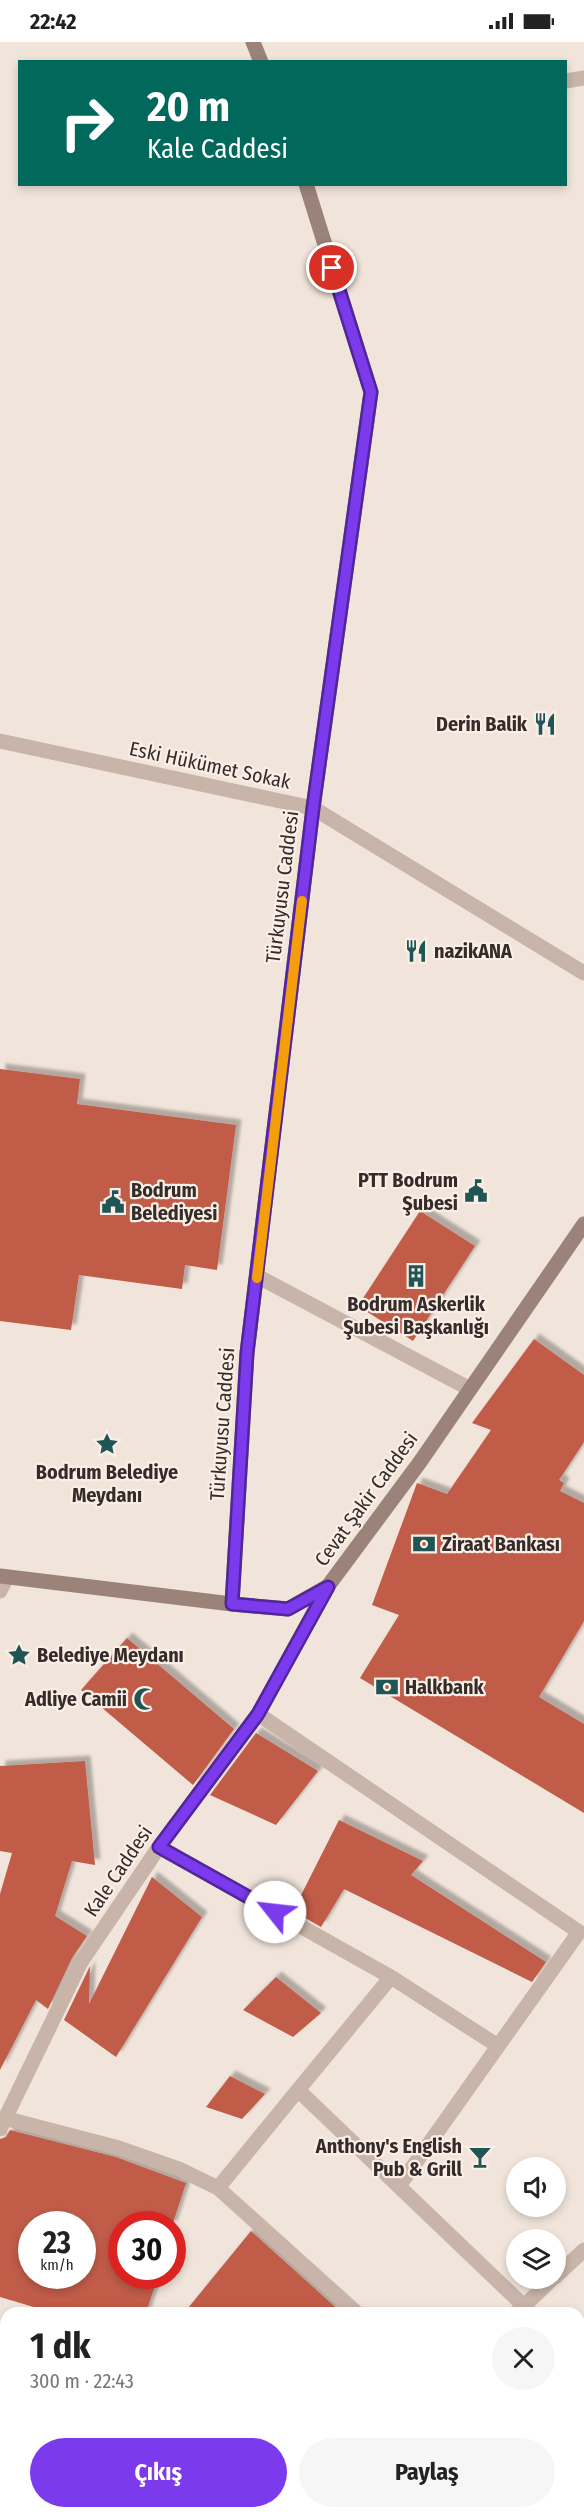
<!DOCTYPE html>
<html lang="tr">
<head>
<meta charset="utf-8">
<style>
  :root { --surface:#fff; --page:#f6f6f6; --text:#222; --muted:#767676; --accent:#7c3aed }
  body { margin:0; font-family:"Fira Sans Condensed",sans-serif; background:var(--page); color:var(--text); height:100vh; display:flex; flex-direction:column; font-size:22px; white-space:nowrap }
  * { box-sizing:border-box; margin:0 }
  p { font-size:20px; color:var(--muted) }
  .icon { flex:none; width:33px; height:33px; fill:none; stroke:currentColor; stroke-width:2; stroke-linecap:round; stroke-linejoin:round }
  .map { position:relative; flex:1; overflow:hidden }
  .side { position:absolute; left:0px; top:2265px; width:585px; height:212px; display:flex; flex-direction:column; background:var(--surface); border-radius:18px 18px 0 0; box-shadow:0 3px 9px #0003 }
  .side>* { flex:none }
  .guide { position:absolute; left:18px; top:18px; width:549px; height:126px; border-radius:0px; box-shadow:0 3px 9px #0003; background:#00695c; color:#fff; overflow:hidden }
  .fabs { position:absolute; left:506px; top:2115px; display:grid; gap:12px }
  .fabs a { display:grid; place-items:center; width:60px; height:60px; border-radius:50%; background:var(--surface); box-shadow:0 3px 9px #0003; font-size:30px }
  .speed { position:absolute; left:18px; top:2169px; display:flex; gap:12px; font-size:30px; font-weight:700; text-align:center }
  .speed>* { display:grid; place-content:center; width:78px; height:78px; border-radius:50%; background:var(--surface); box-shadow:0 3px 9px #0003; line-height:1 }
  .speed small { font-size:15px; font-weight:400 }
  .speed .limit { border:9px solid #d22; background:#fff; color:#111 }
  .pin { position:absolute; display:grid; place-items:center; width:51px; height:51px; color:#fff; margin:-26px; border:3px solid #fff; border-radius:50%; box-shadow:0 2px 6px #0007 }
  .me { position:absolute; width:66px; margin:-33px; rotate:299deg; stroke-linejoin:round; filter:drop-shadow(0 0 4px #0008) }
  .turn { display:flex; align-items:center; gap:21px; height:126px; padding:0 30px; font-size:27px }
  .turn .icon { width:78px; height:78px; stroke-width:2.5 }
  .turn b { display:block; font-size:42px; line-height:51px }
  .round { display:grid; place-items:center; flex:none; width:63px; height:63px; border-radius:32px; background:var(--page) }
  .summary { display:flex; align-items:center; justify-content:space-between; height:102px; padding:0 30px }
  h1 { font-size:36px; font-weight:700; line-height:45px }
  .cta { display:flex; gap:12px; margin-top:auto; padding:12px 30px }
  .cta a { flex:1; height:69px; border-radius:36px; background:var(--accent); color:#fff; font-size:24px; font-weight:700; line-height:69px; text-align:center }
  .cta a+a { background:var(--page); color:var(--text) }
  .status { display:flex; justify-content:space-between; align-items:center; height:42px; padding:0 30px; background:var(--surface); direction:ltr }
  .status svg { height:16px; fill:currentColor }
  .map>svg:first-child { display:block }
</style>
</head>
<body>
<div class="status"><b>22:42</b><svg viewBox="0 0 49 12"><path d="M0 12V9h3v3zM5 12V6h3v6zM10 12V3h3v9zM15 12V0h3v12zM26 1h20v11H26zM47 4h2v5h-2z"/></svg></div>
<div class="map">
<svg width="584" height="2476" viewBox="0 0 584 2476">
  <defs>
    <filter id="shadow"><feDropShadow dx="5.5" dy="-5.5" stdDeviation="1.5" flood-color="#0004"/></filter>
  </defs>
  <rect width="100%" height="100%" fill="#f1e5db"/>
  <!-- building -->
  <path fill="#c15b48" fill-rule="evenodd" filter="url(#shadow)" d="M0,1027l80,10 -3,25 159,21 -19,145 -32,-5 -3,24 -103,-14 -8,55 -71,-9z
    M420,1169l55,35 -62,95 -55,-35z
    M534,1297l50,36v67l-25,38 5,3 -4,8 24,12v118l-45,76 45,27v89l-224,-135 39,-63 -27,-10 45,-122 30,11 44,-64 -19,-7z
    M127,1596l107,91 -41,56 -112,-95z
    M256,1691l62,38 -42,54 -66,-30z
    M85,1719l10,104 -23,-4 -17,55 32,20 -15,22 -24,51 -12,-9 -36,70v-176l12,-41 -12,-2v-85z
    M339,1778l84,41 -12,14 135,87 -14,20 -188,-93 -23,38 -28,-16z
    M152,1835l50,40 -86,140 -52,-37 26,-54 -1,38z
    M276,1935l45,36 -28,24 -50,-27z
    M230,2034l35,18 -23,25 -36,-12z
    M10,2088l106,27 70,26 -14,43 -50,-2v52h36l-12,37h-92l-54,-16v-158l6,-2zM32,2182h50v52h-50z
    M251,2189l10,9 81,73h-158z"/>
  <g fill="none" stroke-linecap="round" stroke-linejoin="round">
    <!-- lane -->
    <path stroke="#c8b4a8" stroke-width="15" d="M0,1549l7,-14"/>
    <!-- street -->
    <path stroke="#c8b4a8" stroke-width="15" d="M566,39l18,-3
      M0,699l313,67 271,165
      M257,1234l213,113
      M258,1672l321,218 -180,254
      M159,1805l232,130 -93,113
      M391,1935l107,69
      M4,2076l115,30 60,21 39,19 139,125
      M0,2087l81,-167 78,-115 99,-133 70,-128
      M218,2146l80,-98 226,216 -8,7
      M555,2235l29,-27
      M524,2264l29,-28
      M0,2349l6,2
      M579,2434l5,-5
      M63,2470l18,6
      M252,2476l3,-6
      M532,2476l6,-6"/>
    <!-- secondary -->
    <path stroke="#9c8379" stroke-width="15" d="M253,0l8,20
      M0,1534l232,28 56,5 40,-23 92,-124 164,-238
      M232,1562l15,-251 66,-545 58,-416 -65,-208"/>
  </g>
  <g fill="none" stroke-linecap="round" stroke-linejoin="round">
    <!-- route casing -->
    <g stroke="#51269a" stroke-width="15">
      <path id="route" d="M275,1870l-116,-65 99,-133 70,-127 -40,22 -56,-5 15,-251 66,-545 58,-416 -39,-124"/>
    </g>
    <!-- route -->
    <use href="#route" stroke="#7c3aed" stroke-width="10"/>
    <!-- slow -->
    <path stroke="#f59e0b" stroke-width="10" d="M257,1236l45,-377"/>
  </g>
  <!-- icons -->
  <defs>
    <g id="restaurant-bare" transform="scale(1.8)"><path d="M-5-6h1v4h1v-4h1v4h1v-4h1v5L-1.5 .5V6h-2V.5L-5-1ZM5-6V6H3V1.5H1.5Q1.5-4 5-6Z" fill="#1f5554" stroke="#f9efe7" stroke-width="2.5" paint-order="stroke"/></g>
    <g id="civic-bare" transform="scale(1.8)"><path d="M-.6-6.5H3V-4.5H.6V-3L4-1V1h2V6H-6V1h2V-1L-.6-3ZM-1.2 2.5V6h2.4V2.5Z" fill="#1f5554" stroke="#f9efe7" stroke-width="2.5" paint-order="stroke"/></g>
    <g id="building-bare" transform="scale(1.8)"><path d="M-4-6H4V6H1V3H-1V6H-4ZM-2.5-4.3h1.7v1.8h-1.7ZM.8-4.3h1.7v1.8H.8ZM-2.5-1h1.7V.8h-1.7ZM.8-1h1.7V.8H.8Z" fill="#1f5554" stroke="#f9efe7" stroke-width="2.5" paint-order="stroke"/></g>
    <g id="sight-bare" transform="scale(1.8)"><path d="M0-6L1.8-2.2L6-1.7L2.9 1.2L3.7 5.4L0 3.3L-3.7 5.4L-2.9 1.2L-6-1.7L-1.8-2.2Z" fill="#1f5554" stroke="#f9efe7" stroke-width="2.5" paint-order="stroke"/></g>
    <g id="bank-bare" transform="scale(1.8)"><path d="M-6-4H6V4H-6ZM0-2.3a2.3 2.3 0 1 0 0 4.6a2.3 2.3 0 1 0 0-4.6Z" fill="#1f5554" stroke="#f9efe7" stroke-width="2.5" paint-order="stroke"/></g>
    <g id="mosque-bare" transform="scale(1.8)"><path d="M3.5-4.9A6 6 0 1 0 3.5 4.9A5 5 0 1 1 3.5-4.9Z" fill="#1f5554" stroke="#f9efe7" stroke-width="2.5" paint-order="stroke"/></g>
    <g id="bar-bare" transform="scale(1.8)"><path d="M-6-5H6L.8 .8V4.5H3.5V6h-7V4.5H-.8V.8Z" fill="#1f5554" stroke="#f9efe7" stroke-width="2.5" paint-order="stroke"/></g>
  </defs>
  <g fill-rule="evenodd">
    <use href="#restaurant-bare" x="545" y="682"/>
    <use href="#restaurant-bare" x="416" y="909"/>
    <use href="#civic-bare" x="476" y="1149"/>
    <use href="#civic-bare" x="113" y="1160"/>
    <use href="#building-bare" x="416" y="1234"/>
    <use href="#sight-bare" x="107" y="1402"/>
    <use href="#bank-bare" x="424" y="1502"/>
    <use href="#sight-bare" x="19" y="1613"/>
    <use href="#bank-bare" x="387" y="1645"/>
    <use href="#mosque-bare" x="145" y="1657"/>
    <use href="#bar-bare" x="480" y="2115"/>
  </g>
  <g text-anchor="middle" stroke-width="4.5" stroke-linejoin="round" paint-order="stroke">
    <!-- poi labels -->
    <g font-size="20" font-weight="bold" fill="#352b28" stroke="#f9efe7" text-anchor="start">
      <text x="527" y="689" text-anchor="end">Derin Balik</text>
      <text x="434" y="916">nazikANA</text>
      <text x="458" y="1145" text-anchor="end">PTT Bodrum<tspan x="458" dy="23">Şubesi</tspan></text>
      <text x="131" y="1155">Bodrum<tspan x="131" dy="23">Belediyesi</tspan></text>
      <text x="416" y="1269" text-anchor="middle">Bodrum Askerlik<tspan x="416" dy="23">Şubesi Başkanlığı</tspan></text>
      <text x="107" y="1437" text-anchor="middle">Bodrum Belediye<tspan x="107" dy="23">Meydanı</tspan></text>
      <text x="442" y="1509">Ziraat Bankası</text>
      <text x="37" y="1620">Belediye Meydanı</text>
      <text x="405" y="1652">Halkbank</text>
      <text x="127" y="1664" text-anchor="end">Adliye Camii</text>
      <text x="462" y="2111" text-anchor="end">Anthony's English<tspan x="462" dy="23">Pub &amp; Grill</tspan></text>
    </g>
    <!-- street labels -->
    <g font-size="20" fill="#352b28" stroke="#f9efe7">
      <text transform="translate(210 723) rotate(12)" y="7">Eski Hükümet Sokak</text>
      <text transform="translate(282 845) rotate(-83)" y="7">Türkuyusu Caddesi</text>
      <text transform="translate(222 1382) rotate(-86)" y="7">Türkuyusu Caddesi</text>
      <text transform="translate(366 1457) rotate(-54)" y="7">Cevat Şakir Caddesi</text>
      <text transform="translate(118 1829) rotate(-56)" y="7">Kale Caddesi</text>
    </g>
  </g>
</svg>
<div class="fabs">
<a><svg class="icon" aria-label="sound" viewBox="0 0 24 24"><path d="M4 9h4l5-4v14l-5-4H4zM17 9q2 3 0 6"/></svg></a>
<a><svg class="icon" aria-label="layers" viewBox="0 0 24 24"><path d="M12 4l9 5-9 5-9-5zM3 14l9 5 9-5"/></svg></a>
</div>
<div class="speed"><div>23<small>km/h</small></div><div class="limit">30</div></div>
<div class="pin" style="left:332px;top:226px;background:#d93025"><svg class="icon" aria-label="arrive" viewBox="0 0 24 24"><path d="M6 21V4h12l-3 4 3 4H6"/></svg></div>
<svg class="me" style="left:275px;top:1870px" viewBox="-20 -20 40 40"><circle r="19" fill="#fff"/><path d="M0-13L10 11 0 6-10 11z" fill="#7c3aed"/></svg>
<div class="guide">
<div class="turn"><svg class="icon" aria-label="right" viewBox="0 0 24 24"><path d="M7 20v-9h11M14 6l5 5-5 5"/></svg><div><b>20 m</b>Kale Caddesi</div></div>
</div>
<section class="side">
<div class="summary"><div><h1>1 dk</h1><p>300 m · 22:43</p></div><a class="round"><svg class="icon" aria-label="close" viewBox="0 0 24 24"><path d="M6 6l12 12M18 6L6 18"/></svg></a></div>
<div class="cta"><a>Çıkış</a><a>Paylaş</a></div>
</section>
</div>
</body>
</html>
